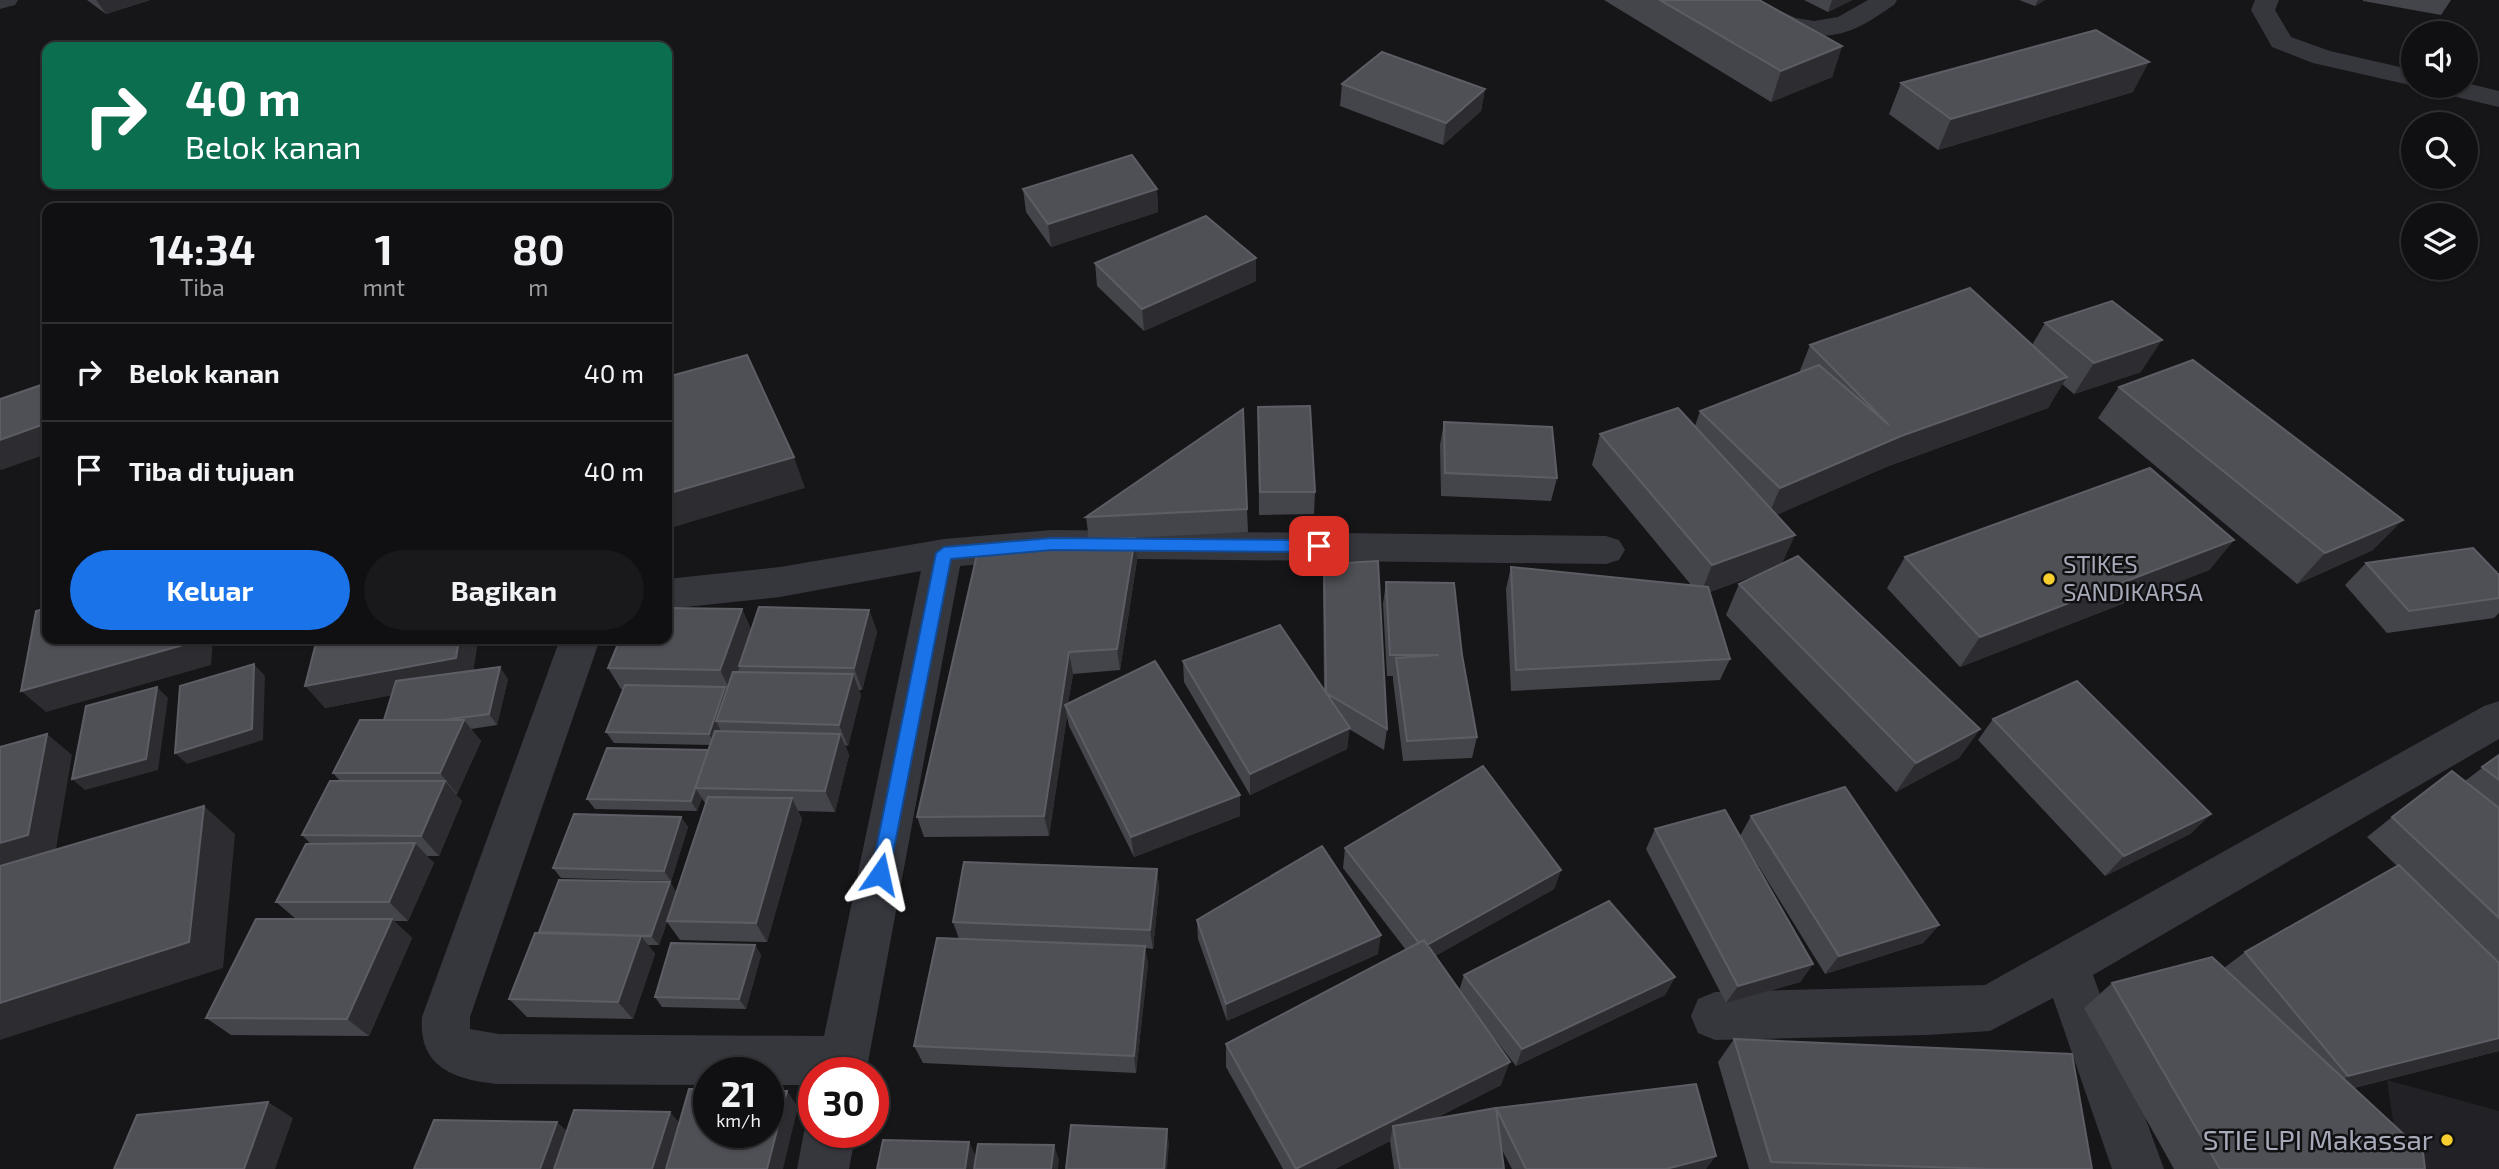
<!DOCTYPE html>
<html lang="id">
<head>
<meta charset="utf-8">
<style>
  :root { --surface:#101012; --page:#19191b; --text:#f1f3f6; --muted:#9c9d9f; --line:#303032; --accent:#1a73e8 }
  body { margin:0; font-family:"Exo 2",sans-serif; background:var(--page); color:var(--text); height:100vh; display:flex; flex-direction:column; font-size:26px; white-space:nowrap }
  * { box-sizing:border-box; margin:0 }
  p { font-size:23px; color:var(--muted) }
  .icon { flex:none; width:38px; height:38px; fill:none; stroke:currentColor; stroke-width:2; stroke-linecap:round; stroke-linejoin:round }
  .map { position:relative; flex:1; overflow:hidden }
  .details { position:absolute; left:42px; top:203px; width:630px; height:441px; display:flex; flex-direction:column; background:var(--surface); border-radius:14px; box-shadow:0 2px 5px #0004,0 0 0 2px var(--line) }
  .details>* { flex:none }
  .hud { position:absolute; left:42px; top:42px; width:630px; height:147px; border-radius:14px; box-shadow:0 2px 5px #0004,0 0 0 2px var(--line); background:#0b6e4f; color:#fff; overflow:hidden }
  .controls { position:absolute; left:2401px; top:21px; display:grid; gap:14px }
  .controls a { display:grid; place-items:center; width:77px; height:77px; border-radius:50%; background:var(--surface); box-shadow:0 2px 5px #0004,0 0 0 2px var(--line); font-size:35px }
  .speed { position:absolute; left:693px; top:1057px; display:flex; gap:14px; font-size:35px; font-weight:700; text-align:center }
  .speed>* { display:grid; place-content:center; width:91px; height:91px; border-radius:50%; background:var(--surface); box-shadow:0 2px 5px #0004,0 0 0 2px var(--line); line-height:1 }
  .speed small { font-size:18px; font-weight:400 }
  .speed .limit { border:10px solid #d22; background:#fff; color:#111 }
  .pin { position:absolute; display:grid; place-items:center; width:60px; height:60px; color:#fff; margin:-30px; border-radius:14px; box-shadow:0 4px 10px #0006 }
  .me { position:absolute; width:77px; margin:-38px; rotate:11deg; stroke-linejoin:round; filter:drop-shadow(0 0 5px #0008) }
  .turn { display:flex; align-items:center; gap:24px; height:147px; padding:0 28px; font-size:32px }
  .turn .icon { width:91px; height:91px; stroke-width:2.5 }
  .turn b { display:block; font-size:49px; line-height:60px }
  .eta { display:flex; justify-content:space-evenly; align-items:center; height:119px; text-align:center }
  .eta b { font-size:42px; font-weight:700; line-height:49px }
  .action { display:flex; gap:14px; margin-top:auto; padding:14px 28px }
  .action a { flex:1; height:80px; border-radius:42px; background:var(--accent); color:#fff; font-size:28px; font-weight:700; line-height:80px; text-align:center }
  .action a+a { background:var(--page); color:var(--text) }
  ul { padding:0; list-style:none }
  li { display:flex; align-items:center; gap:21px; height:98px; padding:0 28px; border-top:2px solid var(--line) }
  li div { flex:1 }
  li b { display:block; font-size:26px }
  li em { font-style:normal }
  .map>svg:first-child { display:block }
</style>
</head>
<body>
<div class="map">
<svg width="2499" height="1169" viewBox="0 0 2499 1169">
  <rect width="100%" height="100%" fill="#161618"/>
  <!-- built -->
  <path fill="#222125" d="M2387,1080l112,31v58h-99z"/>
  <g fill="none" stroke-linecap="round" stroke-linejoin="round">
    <!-- minor -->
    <path fill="#36373d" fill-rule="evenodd" d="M0,0h18l-3,5 -15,4z
      M1724,0h31l41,18 18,3 24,-4 30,-17h29l-3,5c-13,8 -24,17 -38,23 -44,20 -89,-2 -129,-23z
      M2255,0h24l-4,10 16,27 39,14 83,19 1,16 -101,-23 -41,-16 -21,-37z
      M2466,83l33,8v16l-64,-15 -4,-6h35z
      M1052,530l554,6 13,4 6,10 -6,10 -13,4 -554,-6 -92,8 -94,507h-52v12h-46v-12h-59v12l-210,-1c-43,-4 -81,-16 -77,-67l138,-378h40l-130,378v12l29,5 325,2 97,-465 -141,26 -113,12v-30l113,-12 164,-28z
      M2499,701v38l-406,236 71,194h-52l-59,-171 -63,33 -63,4 -212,5 -17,-7 -7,-17 7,-17 17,-7 270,-7 499,-279z
      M814,1113v19h42l-7,37h-52l7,-37z"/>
  </g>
  <!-- wall -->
  <path fill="#44454a" d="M87,0h63l-44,14z
    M1604,0h155l83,46 -10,31 -61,25z
    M1804,0h48l-24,12z
    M2019,0h26l-10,6z
    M2363,0h88l-10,15 -78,-14z
    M1901,83l232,9 -195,58 -49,-36z
    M1342,84l143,5 -4,22 -38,34 -103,-39z
    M1023,189h134l1,23 -107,35 -25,-35z
    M1095,263l161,18 -112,50 -47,-45z
    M2045,323l96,49 -67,22 -12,-10 -14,24 -162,59 -110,48 5,49 199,165 -21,29 -63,34 -170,-177 13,-31 27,-13 -57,21 21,67 -10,21 -209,11 -5,-102 5,-22 181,19 -100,-121 8,-31 95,-8 5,-15 99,-38 11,-28h222z
    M2119,387l254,163 -76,34 -199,-166z
    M1258,407l57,85 -1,22 -55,1z
    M1444,422l113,56 -6,23 -110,-5 -1,-51z
    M1247,509l1,23 -159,8 -3,-23z
    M2234,540l-25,30 -249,97 -73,-79 18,-31z
    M1061,545l76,15 -17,110 -47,4 -5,29 172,92v21l-106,41 -65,-131 -2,-10 -18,120 -125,1 -7,-20z
    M2366,563l133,12v38l-5,5 -107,15 -42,-48z
    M1324,564l63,165 -3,21 -35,-21 -2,20 -97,46 -66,-113 -1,-21 141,30 -1,-105z
    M1386,582l76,73 15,82 -5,21 -69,3 -10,-81v-4h-6l-4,-72z
    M742,609l9,21 118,-20 8,22 -15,58h-3l2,5 -13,51 -3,-1 4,10 -14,57 -37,-1 4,8 -35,123 -87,-2 -13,-18 -8,23h-11l7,9 -22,65 -106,-2 -18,-18 31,-65 -1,-2 131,-50 6,10 30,-87 -4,-7 -5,13 -102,-2 -8,-10 121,-49 2,-5 -96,-2 -8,-11 17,-43h-2l-13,-21z
    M317,639h161l-5,32 35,8 -11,46 -26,4 10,12 -24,53h-2l7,7 -23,55h-13l8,7 -26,58h-14l18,17 -43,98 -138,-1 -25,-17 90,-99 -20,-17 35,-58 -9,-9 38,-54 -7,-8 51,-53 7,-25 -66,13z
    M497,639h73l-3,7 -65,-1z
    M1993,719l218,95 -21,20 -85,42 -127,-136z
    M2499,755v296l-145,37 71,81h-251l-90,-161 28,-25 112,-15 21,-16 152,-86 -30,-29 25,-20 73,-36z
    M1751,816l188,109 -16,18 -98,31 -85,-138z
    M681,817l7,10 -17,54 -110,-3 -8,-10z
    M1655,829l158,135 -13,18 -74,21 -80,-154z
    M1345,848l216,22 -7,19 -119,67 24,35 5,-16 211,2 -10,18 -149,71 -35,-45 20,64 -67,34 62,-11 210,61h-194l-11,-21 3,21h-110l-4,-28 -55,28h-52l-57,-102v-23l180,-94 -63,-82z
    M1157,869l2,19 -6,61 -8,-1 3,16 -12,109 -213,-10 -9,-17 45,-107 -6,-17z
    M1197,920l181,34 -151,67 -29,-82z
    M755,945l6,10 -15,54 -84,-2 -7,-10z
    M1734,1039l358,130h-343l-31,-107z"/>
  <!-- shaded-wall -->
  <path fill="#2d2d31" d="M96,0h54l-44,14z
    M1832,0h20l-24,12z
    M2038,0h7l-10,6z
    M1842,46l-10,31 -61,25 10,-31z
    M2149,62l-16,30 -195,58 13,-31z
    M1485,89l-4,22 -38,34 3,-22z
    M1157,189l1,23 -107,35 -3,-23z
    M1256,258v23l-112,50 -2,-22z
    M2162,340l-21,32 -67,22 20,-31z
    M2067,377l-19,31 -162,59 -119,52 13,-31 121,-52z
    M47,423v31l-46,16 -1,-1v-29z
    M794,457l11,31 -138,41v-35z
    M2403,520l-30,30 -76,34 28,-31z
    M1795,535l-14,31 -81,30 12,-31z
    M1135,538l2,22 -17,110 -3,-21z
    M2234,540l-25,30 -249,97 20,-30z
    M742,609l10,22 -21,61 -11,-22z
    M869,610l8,22 -15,58 -8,-22z
    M190,639h23l-2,26 -165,47 -25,-21z
    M459,639h19l-6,41 -147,28 -20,-22z
    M563,639h7l-3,7z
    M1069,652l4,22 -6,36 -2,-5 2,11 -18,120 -5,-20z
    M254,664l11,12 -2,64 -76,24 -12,-11z
    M500,667l8,12 -11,46 -8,-11z
    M853,674l8,21 -13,51 -9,-21z
    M157,687l11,11 -10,72 -73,20 -13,-11z
    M725,687l5,11 -14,23 4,8 -5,16 -6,-11z
    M464,720l17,21 -24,53 -17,-21z
    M1350,728l-3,21 -97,46v-21z
    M1980,729l-21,29 -63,34 20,-29z
    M47,734l25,21 -17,100 -55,16v-28z
    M840,734l9,21 -14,57 -10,-21z
    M708,750l-13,38 7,10 -5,13 -6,-10z
    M445,781l17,20 -23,55 -18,-20z
    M1240,795v21l-106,41 -3,-20z
    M792,798l10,21 -35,123 -11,-19z
    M204,806l31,28 -12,134 -223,72v-37z
    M2211,814l-21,20 -85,42 19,-20z
    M681,817l7,10 -17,54 -7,-10z
    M415,843l19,20 -26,58 -19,-19z
    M1157,869l2,19 -6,61 -3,-19z
    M1561,870l-7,19 -136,77 4,-19z
    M670,882l7,11 -18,52 -8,-9z
    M392,919l20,19 -43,98 -22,-17z
    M1939,925l-16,18 -98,31 14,-18z
    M1381,935l-3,19 -151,67 -1,-17z
    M641,936l14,18 -22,65 -15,-17z
    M755,945l6,10 -15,54 -7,-10z
    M1145,946l3,18 -12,109 -2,-17z
    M1813,964l-13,18 -74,21 12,-17z
    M1675,977l-10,18 -149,71 6,-17z
    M2499,1038v13l-189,48 38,-23z
    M1510,1062l-9,23 -106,53 -2,-12 -3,15 -55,28h-39z
    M787,1091l11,16 -15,62h-16z
    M268,1102l25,16 -18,51h-31z
    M670,1112l14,16 -12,41h-20z
    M557,1122l17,15 -11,32h-23z
    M1167,1129l2,15 -2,25h-3z
    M969,1142l7,15 -2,12h-9z
    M1054,1145l5,15 -1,9h-7z
    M1716,1156l-10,13h-40z"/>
  <!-- building -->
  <path fill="#4f5056" stroke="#5d5e65" stroke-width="2" d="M1660,0h99l83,46 -61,25z
    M2096,30l53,32 -198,57 -50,-36z
    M1382,52l103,37 -39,34 -104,-39z
    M1132,155l25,34 -109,35 -25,-35z
    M1206,216l50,42 -114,51 -47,-46z
    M1970,288l97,89 -166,59 -121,52 -80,-77 119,-46 70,60 -79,-80z
    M2112,301l50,39 -68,23 -49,-40z
    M747,355l47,102 -127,37v-117z
    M2193,360l210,160 -78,33 -206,-166z
    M47,383v40l-47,17v-41z
    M1310,406l5,86h-55l-2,-85z
    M1678,408l117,127 -83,30 -112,-131z
    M1243,409l4,100 -161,8z
    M1444,422l108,5 5,51 -112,-5z
    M2150,468l84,72 -254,97 -75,-80z
    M1135,538l-18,111 -48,3 -25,164 -127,1 61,-267 83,-5 1,-4z
    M2473,548l26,27v23l-90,13 -43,-48z
    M1798,556l182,173 -64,34 -177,-179z
    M1378,561l9,168 -61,-36 -2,-129z
    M1511,567l197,20 22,72 -214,11z
    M1386,582l68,1 8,72 15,82 -70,4 -11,-83 43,-3h-49z
    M759,607l110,3 -15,58 -115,-2z
    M47,608v31h143v4l-169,48 15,-80z
    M667,608l75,1 -22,61 -112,-2 12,-29h47z
    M1280,625l70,103 -100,46 -67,-113z
    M317,639h142l-3,19 -151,28z
    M1155,661l85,134 -109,42 -66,-132z
    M254,664l-2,65 -77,24 5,-67z
    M500,667l-11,47 -46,6h-59l12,-39z
    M733,672l120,2 -14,51 -123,-4z
    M2077,681l134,133 -87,42 -131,-137z
    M625,685l100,2 -16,47 -103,-2z
    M157,687l-11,72 -74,20 14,-73z
    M360,720h104l-24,53h-107z
    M715,731l125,3 -15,57 -130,-3z
    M47,734l-19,101 -28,8v-96z
    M607,748l101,2 -17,51 -104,-2z
    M2499,755v25l-17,-13z
    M1483,766l78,104 -134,75 -3,-5 -5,3 -74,-95z
    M2452,771l47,37v110l-107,-101z
    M330,781h115l-24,55 -119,-1z
    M1845,787l94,138 -100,31 -88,-140z
    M708,797l84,1 -36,125 -89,-2z
    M204,806l-15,136 -189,61v-137z
    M1725,810l88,154 -75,22 -83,-157z
    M574,814l107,3 -17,54 -111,-3z
    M415,843l-26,59h-113l30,-58z
    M1322,846l59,89 -155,69 -29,-84z
    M964,862l193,7 -7,61 -197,-8z
    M2399,865l100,98v75l-151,38 -103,-124z
    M559,880l111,2 -19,54 -112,-4z
    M1609,901l66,76 -153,72 -58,-74z
    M256,919h136l-45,100 -141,-1z
    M535,933l106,3 -23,66 -109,-3z
    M937,938l208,8 -11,110 -220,-10z
    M1424,940l86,122 -214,107 -70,-125z
    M671,943l84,2 -16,54 -84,-2z
    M2212,957l211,195 2,17h-205l-108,-186z
    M1734,1039l338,15 20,115h-99l-222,-7z
    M1696,1084l20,72 -50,13h-140l-30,-61z
    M689,1089h20v43h59v-41h19l-20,78h-101z
    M268,1102l-24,67h-130l23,-54z
    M1496,1108l8,61h-104l-7,-43z
    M574,1110l96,2 -18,57h-98z
    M434,1120l123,2 -17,47h-126z
    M1071,1125l96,4 -3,40h-98z
    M883,1140l86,2 -4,27h-88z
    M978,1144l76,1 -3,24h-77z"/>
  <!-- route -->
  <path fill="#1a73e8" stroke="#114b97" stroke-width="2" d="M1052,538l267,2 8,6 -8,6 -267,-2 -101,9 -62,315 -2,6 -7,3 -7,-3 -2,-6 65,-321 8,-6z"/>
  <!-- markers -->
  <g fill="#f6cf2f" stroke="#111113" stroke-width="2.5">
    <circle cx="2049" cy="579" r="7"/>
    <circle cx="2447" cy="1140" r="7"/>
  </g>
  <g text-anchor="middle" stroke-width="5" stroke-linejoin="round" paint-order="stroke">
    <!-- poi labels -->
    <g font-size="24" fill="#a7aab8" stroke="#111113" text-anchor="start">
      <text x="2063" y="573">STIKES<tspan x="2063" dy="28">SANDIKARSA</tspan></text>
    </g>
    <!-- near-poi labels -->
    <g font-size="28" fill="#a7aab8" stroke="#111113" text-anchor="end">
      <text x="2433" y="1150">STIE LPI Makassar</text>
    </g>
  </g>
</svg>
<div class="controls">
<a><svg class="icon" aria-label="sound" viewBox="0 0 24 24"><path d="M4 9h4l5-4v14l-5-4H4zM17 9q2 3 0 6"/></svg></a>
<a><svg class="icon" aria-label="search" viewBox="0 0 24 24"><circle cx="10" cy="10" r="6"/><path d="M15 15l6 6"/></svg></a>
<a><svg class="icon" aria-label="layers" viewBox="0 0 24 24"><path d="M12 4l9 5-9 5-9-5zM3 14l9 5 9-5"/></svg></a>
</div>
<div class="speed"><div>21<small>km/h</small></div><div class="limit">30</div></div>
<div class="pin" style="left:1319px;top:546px;background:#d93025"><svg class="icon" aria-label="arrive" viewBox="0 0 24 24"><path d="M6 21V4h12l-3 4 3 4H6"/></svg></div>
<svg class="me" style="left:880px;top:874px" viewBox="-20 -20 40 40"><path d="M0-17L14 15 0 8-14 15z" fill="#1a73e8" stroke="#fff" stroke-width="4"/></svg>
<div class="hud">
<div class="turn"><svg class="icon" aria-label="right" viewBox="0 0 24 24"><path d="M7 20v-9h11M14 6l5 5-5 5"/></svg><div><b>40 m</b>Belok kanan</div></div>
</div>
<section class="details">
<div class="eta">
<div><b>14:34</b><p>Tiba</p></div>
<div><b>1</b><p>mnt</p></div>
<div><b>80</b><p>m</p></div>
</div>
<ul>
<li><svg class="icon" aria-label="right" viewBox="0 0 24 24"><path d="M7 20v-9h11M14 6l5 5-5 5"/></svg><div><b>Belok kanan</b></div><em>40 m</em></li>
<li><svg class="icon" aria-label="arrive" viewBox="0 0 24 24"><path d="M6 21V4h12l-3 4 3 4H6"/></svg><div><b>Tiba di tujuan</b></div><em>40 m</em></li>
</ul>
<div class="action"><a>Keluar</a><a>Bagikan</a></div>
</section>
</div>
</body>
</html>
